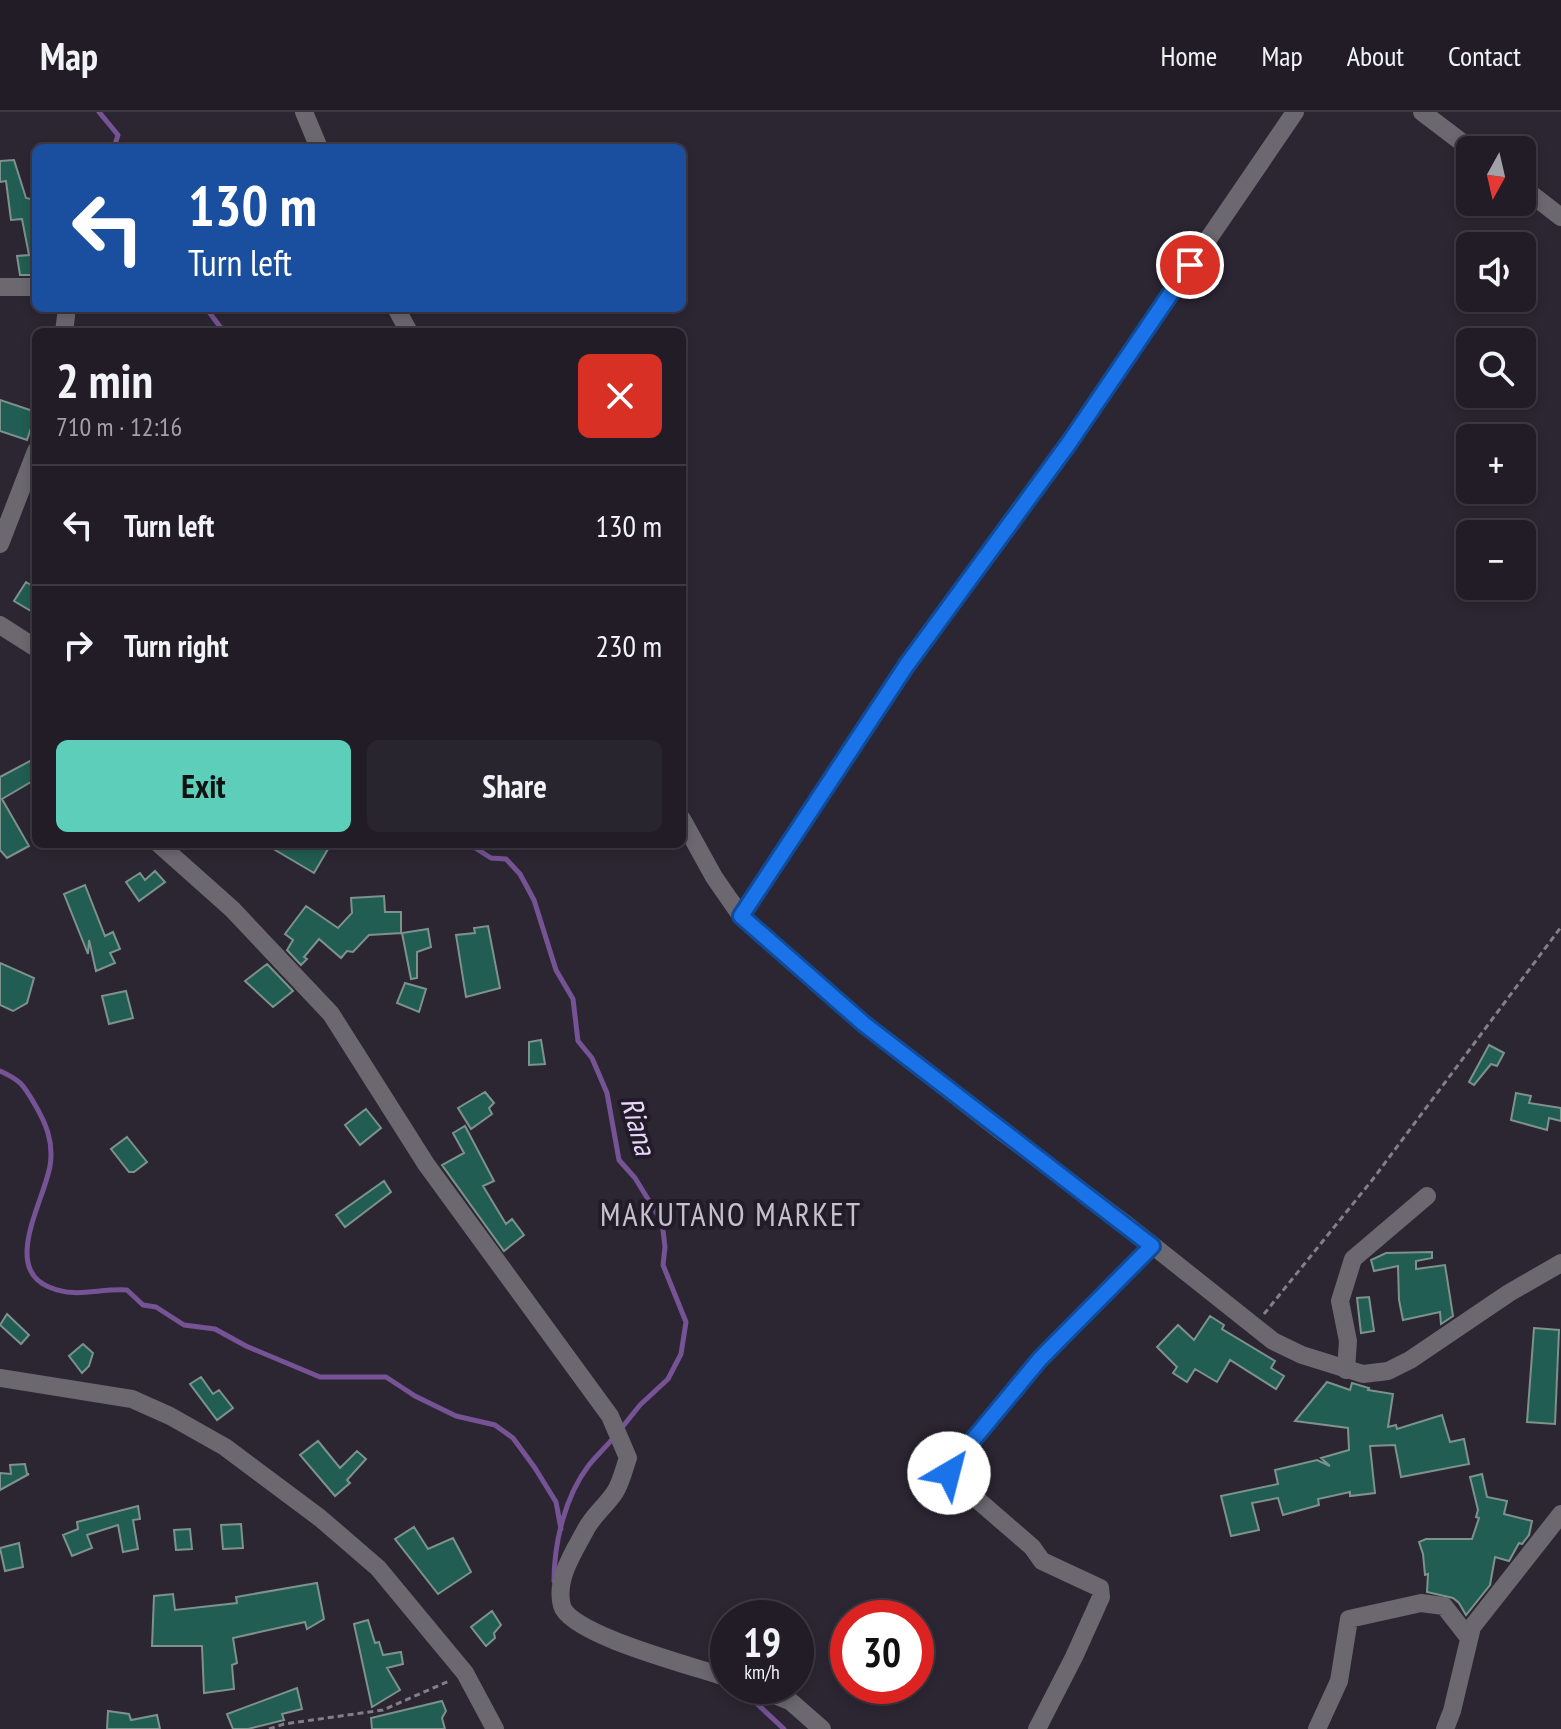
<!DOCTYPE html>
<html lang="en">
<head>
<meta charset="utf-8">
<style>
  :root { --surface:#211c26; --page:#29252e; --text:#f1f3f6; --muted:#a2a1a7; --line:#3e3a43; --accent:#5dceb9 }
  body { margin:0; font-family:"PT Sans Narrow",sans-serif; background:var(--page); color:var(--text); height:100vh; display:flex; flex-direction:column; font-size:30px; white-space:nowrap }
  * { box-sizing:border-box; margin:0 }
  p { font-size:26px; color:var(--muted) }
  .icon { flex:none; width:44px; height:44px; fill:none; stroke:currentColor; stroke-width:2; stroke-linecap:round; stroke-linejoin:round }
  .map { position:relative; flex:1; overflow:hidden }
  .sheet { position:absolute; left:32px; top:216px; width:654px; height:520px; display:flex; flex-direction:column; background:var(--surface); border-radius:12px; box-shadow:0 4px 12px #0003,0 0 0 2px var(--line) }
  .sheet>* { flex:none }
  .top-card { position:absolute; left:32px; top:32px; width:654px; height:168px; border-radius:12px; box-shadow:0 4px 12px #0003,0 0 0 2px var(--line); background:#1a4fa0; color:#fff; overflow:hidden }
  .needle { width:52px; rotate:188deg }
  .tools { position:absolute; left:1456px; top:24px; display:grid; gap:16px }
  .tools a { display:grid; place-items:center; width:80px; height:80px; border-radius:12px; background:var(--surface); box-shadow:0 4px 12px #0003,0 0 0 2px var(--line); font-size:40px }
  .speed { position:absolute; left:710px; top:1488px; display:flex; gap:16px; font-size:40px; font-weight:700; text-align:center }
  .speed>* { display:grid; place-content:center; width:104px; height:104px; border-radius:50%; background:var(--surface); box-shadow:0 4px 12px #0003,0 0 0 2px var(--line); line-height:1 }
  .speed small { font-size:20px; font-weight:400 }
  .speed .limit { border:12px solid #d22; background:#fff; color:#111 }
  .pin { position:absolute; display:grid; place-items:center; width:68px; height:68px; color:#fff; margin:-34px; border:4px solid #fff; border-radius:50%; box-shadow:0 2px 8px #0007 }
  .me { position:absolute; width:88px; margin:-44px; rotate:37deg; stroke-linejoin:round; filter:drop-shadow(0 0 6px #0008) }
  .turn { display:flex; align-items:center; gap:28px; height:168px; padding:0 24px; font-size:36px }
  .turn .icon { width:104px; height:104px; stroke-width:2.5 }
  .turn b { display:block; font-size:56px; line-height:68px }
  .round { display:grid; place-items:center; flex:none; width:84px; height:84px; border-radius:12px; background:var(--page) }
  .overview { display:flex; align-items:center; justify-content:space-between; height:136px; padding:0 24px }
  h1 { font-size:48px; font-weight:800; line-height:60px }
  .primary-button { display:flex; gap:16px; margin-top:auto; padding:16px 24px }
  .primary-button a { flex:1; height:92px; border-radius:12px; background:var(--accent); color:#111; font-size:32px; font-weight:800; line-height:92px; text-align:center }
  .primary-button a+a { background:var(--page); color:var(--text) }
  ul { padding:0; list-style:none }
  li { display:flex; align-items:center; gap:24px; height:120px; padding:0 24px; border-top:2px solid var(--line) }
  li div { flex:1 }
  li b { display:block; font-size:30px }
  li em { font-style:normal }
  header { display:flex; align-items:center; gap:48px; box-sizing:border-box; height:112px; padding:0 40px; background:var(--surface); border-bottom:2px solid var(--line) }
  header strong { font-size:38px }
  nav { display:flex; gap:44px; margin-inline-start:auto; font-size:28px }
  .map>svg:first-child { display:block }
</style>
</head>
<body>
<header>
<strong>Map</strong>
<nav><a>Home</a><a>Map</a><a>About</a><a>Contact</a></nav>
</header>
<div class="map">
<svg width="1561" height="1617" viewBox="0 0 1561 1617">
  <rect width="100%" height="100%" fill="#2c2633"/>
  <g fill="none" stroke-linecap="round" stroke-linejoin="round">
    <!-- stream -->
    <path stroke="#755395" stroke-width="5" d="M99,0l19,23 -4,13
      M206,196l18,24
      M469,732l22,14 15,1 14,15 14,26 22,70 17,29 5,42 14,17 15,35 12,67 16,18 27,44 3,25 -2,18 23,57 -5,32 -13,25 -28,26 -20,25
      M0,959c20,9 23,13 34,32 12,20 20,39 16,63 -6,35 -48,102 -1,121 28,12 49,1 78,3l16,15 13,2 28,18 31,4 31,17 74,31h66l29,19 41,20 39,9 18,13 22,30 21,34 5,27
      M554,1469c0,-38 11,-85 35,-116 8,-10 18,-19 26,-29
      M730,1574l24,15 30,28"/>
  </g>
  <!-- building -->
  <path fill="#215d52" stroke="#7d928d" stroke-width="2" d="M14,48l12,38 10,2v75h-16l-3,-19 12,-1 -7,-36 -11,1 -5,-39 -6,1v-21z
    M0,288l36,12v14l-4,-1 -5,15 -27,-9z
    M26,470l10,6v26l-22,-13z
    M32,648l4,9v10l-34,20 27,47 -22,12 -7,-8v-73z
    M265,732h66l-17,29z
    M155,759l10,11 -26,19 -13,-19 14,-9 5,7z
    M85,773l20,51 8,-4 7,17 -10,4 5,10 -19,8 -7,-31 -1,14 -24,-60z
    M384,784l1,16h16v21l-32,2 -16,17 -6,-1 -6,7 -22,-19 -15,18 3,2 -6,6 -14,-15 6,-10 -8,-6 21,-28 32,22 14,-15 -1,-15z
    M488,814l12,62 -34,9 -10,-62 19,-2 -1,-5z
    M428,817l3,18 -14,5v26l-6,1 -9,-46z
    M0,851l34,15 -7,25 -14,8 -13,-6z
    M267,852l26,27 -20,16 -28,-26z
    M405,871l21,6 -7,23 -22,-9z
    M126,879l7,27 -24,6 -7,-28z
    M541,928l4,24 -16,1v-23z
    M1489,933l15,8 -7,13 -6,-2 -17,21 -5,-3z
    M485,980l9,11 -5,5 3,6 -21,15 -13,-21z
    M1516,981l15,3 -2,7 32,5v13l-12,-3 -2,12 -36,-10z
    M366,997l15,19 -21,17 -15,-20z
    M465,1014l29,55 -11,5 23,38 6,-5 12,16 -20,16 -62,-86 22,-12 -11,-20z
    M127,1025l20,25 -13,10h-5l-18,-23z
    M384,1069l7,11 -46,35 -9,-12z
    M1432,1140v6l-16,3v8l29,-4 8,51 -12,8 -1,-12 -37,8 -4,-20 -1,-34 -24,5 -3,-11 15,-7z
    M1369,1185l5,34 -13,2 -4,-35z
    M7,1202l22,21 -8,9 -21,-19z
    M1210,1204l14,9 -2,4 53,32 -4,7 13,8 -8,13 -46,-29 -13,22 -22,-13 -8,13 -14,-9 4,-6 -20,-20 21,-22 16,15z
    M1534,1216l25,2 -4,94 -28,-2z
    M83,1232l10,9 -4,13 -7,7 -13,-17z
    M201,1265l12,17 6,-4 14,18 -16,12 -27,-36z
    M1327,1270l23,8 2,-7 17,5 -1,2 25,4 -5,33 8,-2 1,4 45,-14 8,27 14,-3 5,25 -68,13 -6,-32 -25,1 5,47 -25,3v-4l-32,7 1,6 -36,10 -5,-17 -26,5 7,27 -28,6 -10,-40 57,-12 -3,-14 42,-10 13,6 -9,-8 28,-8 -1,-22 -53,-7z
    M318,1329l22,27 17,-17 9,8 -19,21 3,3 -15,13 -35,-41z
    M25,1352l2,10h2l-29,16v-17l11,1 -1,-9z
    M1482,1362l5,23 20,4 -3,13 28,7 -3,14 -7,9 -3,-1 -10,18 -14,-4 -5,28 -24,30 -7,-12 -6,-5 -26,-6 1,-18 -3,1 -2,-21 -4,-12 7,-3h46l7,-21 -3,-1 2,-7 -8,-33z
    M138,1394l2,13 -7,1 5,29 -15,3 -5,-27 -31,10 5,13 -20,8 -9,-21 15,-6 -1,-7z
    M241,1412l2,24 -20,1 -2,-24z
    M414,1415l14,22 25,-11 18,34 -33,22 -43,-55z
    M190,1417l2,20 -16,1 -2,-20z
    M19,1431l4,24 -18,4 -5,-23z
    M317,1471l7,36 -17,10 -2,-7 -72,16 4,25 -5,2 2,24 -30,4 -2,-47h-50l2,-50 19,-2 2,16 62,-7 -1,-6z
    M492,1499l9,14 -7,8 1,5 -9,8 -15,-19z
    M368,1508l7,23 4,-1 4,13 18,-3 2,12 -16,4 13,22 -28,17 -18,-83z
    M297,1576l5,21 -20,5 2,6 -36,9h-15l-6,-15z
    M442,1589l4,10 -4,7 3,11h-73l-1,-11z
    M108,1599l21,3 2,6 26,-5 3,14h-53z"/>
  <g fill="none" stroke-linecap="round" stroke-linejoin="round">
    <!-- path -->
    <path stroke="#837e89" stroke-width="3" stroke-dasharray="6 4" stroke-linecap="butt" d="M1264,1202l109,-135 188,-252
      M269,1617l15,-5 99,-14 66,-29"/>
    <!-- minor -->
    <path stroke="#6b686f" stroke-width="18" d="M304,0l15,36
      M1422,0l50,38
      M1522,75l39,30
      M0,175h36
      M396,196l13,24
      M64,220l3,-24
      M0,432l36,-93
      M0,513l36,23
      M682,707l32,58 27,39 123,108 134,105 129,96 146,116 29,14 61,19 25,-3 22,-11 99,-67 52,-30
      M159,732l73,65 99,105 95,150 184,252 18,42c-4,11 -7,25 -13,34 -9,14 -23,24 -30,39 -12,22 -30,49 -23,75 8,29 135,61 166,72
      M741,804l165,-250 163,-223 226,-331
      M1346,1258l2,-29 -8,-40 13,-42 74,-63
      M0,1266l132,21 38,17 55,31 95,71 58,50 87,105 30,56
      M750,1574l40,15 32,28
      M1037,1617l37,-72 27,-60 -1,-9 -58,-27 -10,-14 -82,-71 -1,-7 91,-110 112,-113
      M1317,1617l22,-48 10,-62 72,-16 23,3 25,32
      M1445,1617l7,-18 20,-84 89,-113"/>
  </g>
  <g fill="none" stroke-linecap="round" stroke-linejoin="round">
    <!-- route casing -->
    <g stroke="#114b97" stroke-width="20">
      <path id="route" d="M949,1361v-4l91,-110 112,-113 -288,-222 -123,-108 165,-250 163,-223 121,-178"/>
    </g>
    <!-- route -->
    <use href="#route" stroke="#1a73e8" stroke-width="14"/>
  </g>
  <g text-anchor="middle" stroke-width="8" stroke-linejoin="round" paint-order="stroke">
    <!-- water labels -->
    <g font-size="30" font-style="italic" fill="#e9d7fd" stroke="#221c29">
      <text transform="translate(638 1014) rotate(74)" y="10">Riana</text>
    </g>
    <!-- quarter labels -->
    <g font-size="32" letter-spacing="2" fill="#c7bfd0" stroke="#221c29">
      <text x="731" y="1114">MAKUTANO MARKET</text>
    </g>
  </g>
</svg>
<div class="tools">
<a><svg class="needle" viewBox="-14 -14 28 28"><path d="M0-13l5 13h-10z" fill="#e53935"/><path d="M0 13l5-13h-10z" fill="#a2a1a7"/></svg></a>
<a><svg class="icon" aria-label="sound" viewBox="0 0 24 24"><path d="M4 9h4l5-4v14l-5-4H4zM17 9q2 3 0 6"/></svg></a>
<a><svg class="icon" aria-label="search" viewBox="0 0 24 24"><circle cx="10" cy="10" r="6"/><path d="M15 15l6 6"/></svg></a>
<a>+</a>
<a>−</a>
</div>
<div class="speed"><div>19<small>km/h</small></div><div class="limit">30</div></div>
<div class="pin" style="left:1190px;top:153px;background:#d93025"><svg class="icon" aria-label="arrive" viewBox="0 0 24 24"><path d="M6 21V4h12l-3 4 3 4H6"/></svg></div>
<svg class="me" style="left:949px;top:1361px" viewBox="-20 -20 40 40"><circle r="19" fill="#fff"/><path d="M0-13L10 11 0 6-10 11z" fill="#1a73e8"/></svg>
<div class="top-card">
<div class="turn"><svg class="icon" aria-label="left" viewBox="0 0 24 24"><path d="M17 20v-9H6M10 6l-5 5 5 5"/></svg><div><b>130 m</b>Turn left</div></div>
</div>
<section class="sheet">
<div class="overview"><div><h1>2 min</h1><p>710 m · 12:16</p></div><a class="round" style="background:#d93025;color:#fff"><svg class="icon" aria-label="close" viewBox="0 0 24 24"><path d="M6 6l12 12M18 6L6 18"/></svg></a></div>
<ul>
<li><svg class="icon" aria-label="left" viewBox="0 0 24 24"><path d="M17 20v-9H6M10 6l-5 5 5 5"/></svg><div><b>Turn left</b></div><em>130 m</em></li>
<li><svg class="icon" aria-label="right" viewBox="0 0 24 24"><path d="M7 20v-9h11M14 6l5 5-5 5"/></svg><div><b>Turn right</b></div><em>230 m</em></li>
</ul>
<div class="primary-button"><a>Exit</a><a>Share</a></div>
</section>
</div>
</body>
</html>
